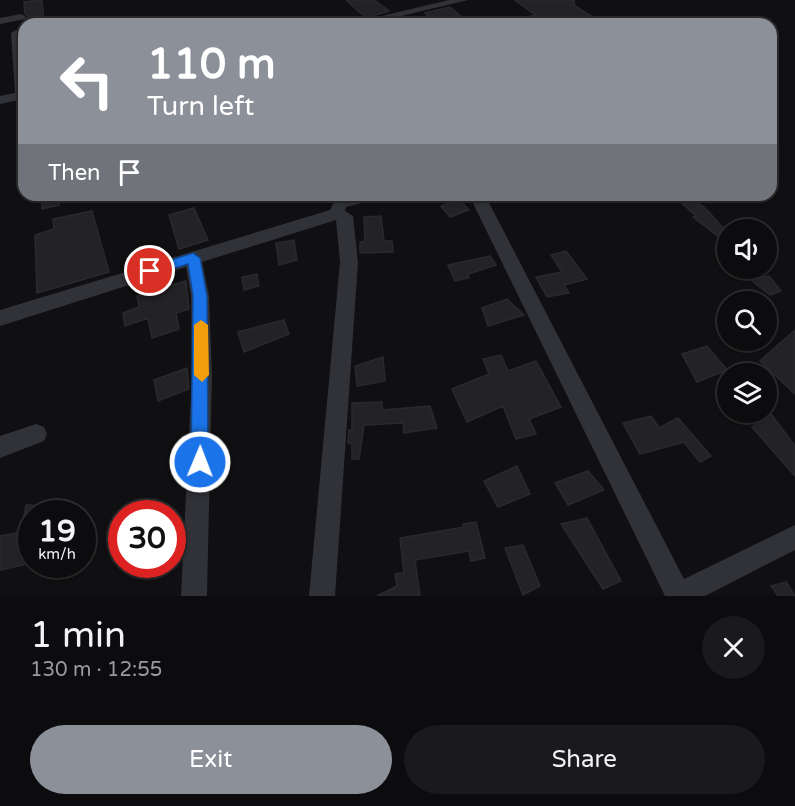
<!DOCTYPE html>
<html lang="en">
<head>
<meta charset="utf-8">
<style>
  :root { --surface:#0c0c0e; --page:#1a1a1c; --text:#f1f3f6; --muted:#9a9b9e; --line:#2c2c2e; --accent:#8c9099 }
  body { margin:0; font-family:"Varela Round",sans-serif; background:var(--page); color:var(--text); height:100vh; display:flex; flex-direction:column; font-size:22px; white-space:nowrap }
  * { box-sizing:border-box; margin:0 }
  p { font-size:20px; color:var(--muted) }
  .icon { flex:none; width:33px; height:33px; fill:none; stroke:currentColor; stroke-width:2; stroke-linecap:round; stroke-linejoin:round }
  .map { position:relative; height:596px; overflow:hidden }
  .side { display:flex; flex-direction:column; background:var(--surface); flex:1 }
  .side>* { flex:none }
  .hud { position:absolute; left:18px; top:18px; width:759px; height:183px; border-radius:18px; box-shadow:0 2px 4px #0004,0 0 0 2px var(--line); background:#8c9099; color:#fff; overflow:hidden }
  .controls { position:absolute; left:717px; top:219px; display:grid; gap:12px }
  .controls a { display:grid; place-items:center; width:60px; height:60px; border-radius:50%; background:var(--surface); box-shadow:0 2px 4px #0004,0 0 0 2px var(--line); font-size:30px }
  .speed { position:absolute; left:18px; top:500px; display:flex; gap:12px; font-size:30px; font-weight:700; text-align:center }
  .speed>* { display:grid; place-content:center; width:78px; height:78px; border-radius:50%; background:var(--surface); box-shadow:0 2px 4px #0004,0 0 0 2px var(--line); line-height:1 }
  .speed small { font-size:15px; font-weight:400 }
  .speed .limit { border:9px solid #d22; background:#fff; color:#111 }
  .pin { position:absolute; display:grid; place-items:center; width:51px; height:51px; color:#fff; margin:-26px; border:3px solid #fff; border-radius:50%; box-shadow:0 2px 6px #0007 }
  .me { position:absolute; width:66px; margin:-33px; rotate:1deg; stroke-linejoin:round; filter:drop-shadow(0 0 4px #0008) }
  .turn { display:flex; align-items:center; gap:21px; height:126px; padding:0 30px; font-size:27px }
  .turn .icon { width:78px; height:78px; stroke-width:2.5 }
  .turn b { display:block; font-size:42px; line-height:51px }
  .then { display:flex; align-items:center; height:57px; padding:0 30px; background:#0003; gap:12px; font-size:22px }
  .round { display:grid; place-items:center; flex:none; width:63px; height:63px; border-radius:32px; background:var(--page) }
  .headline { display:flex; align-items:center; justify-content:space-between; height:102px; padding:0 30px }
  h1 { font-size:36px; font-weight:600; line-height:45px }
  .button { display:flex; gap:12px; margin-top:auto; padding:12px 30px }
  .button a { flex:1; height:69px; border-radius:36px; background:var(--accent); color:#fff; font-size:24px; font-weight:600; line-height:69px; text-align:center }
  .button a+a { background:var(--page); color:var(--text) }
  .map>svg:first-child { display:block }
</style>
</head>
<body>
<div class="map">
<svg width="795" height="596" viewBox="0 0 795 596">
  <rect width="100%" height="100%" fill="#101012"/>
  <!-- building -->
  <path fill="#232326" stroke="#2a2a2e" stroke-width="1.5" d="M42,0l2,24h-19l3,-8 -3,-2 -1,-12z
    M346,0h28l15,11 -23,7z
    M515,0h59v5l29,19h-87l-1,-4 20,-5z
    M450,7l20,17 -35,-1 -10,-10z
    M42,195h17v10l-17,4z
    M673,195h17l19,17 19,22v10l-35,-27 3,-1z
    M459,199l10,11 -19,7 -9,-11z
    M194,208l14,32 -29,9 -10,-34z
    M92,211l17,61 -72,21 -2,-58 19,-6 -1,-10z
    M381,216l3,25h8l1,11 -33,1v-11l5,-1 -1,-24z
    M294,240l3,20 -18,5 -3,-22z
    M566,251l21,28 -23,6 5,8 -22,4 -11,-20 26,-5 -11,-17z
    M490,256l6,9 -28,9 1,4 -14,3 -7,-16z
    M257,274l2,12 -15,4 -2,-13z
    M769,276l12,15 -11,4 -19,-15z
    M163,281l1,6 22,-6 3,28 -13,4 3,16 -27,9 -4,-20 -23,8 -2,-13 16,-6 -2,-11 12,-3 -2,-7z
    M507,299l17,16 -36,11 -6,-18z
    M284,320l5,14 -45,18 -6,-20z
    M795,330v64l-35,-33z
    M707,346l20,24 -30,12 -15,-28z
    M501,355l7,16 28,-10 25,46 -32,12 7,15 -20,5 -13,-33 -36,16 -15,-33 37,-15 -6,-15z
    M383,357l2,24 -28,5 -2,-20z
    M187,368l2,21 -31,12 -4,-21z
    M382,402v8l48,-4 7,22 -33,5 -1,-10 -39,2 -5,34h-7v-15l-4,-1 1,-13h3v-27z
    M771,414l24,32v30l-43,-49z
    M651,416l8,12 19,-10 33,38 -11,6 -16,-20 -44,12 -17,-31z
    M517,466l13,28 -32,13 -14,-26z
    M588,471l16,19 -36,15 -13,-22z
    M26,505h6v58l-32,7v-34l21,-4z
    M587,518l34,63 -18,8 -42,-65z
    M476,522l9,36 -14,3 -2,-10 -54,9 5,36h-43l20,-10 -2,-12 9,-1 -4,-35 64,-11 -1,-3z
    M523,545l17,41 -17,9 -18,-47z
    M786,582l9,14h-17l-7,-10z"/>
  <g fill="none" stroke-linecap="round" stroke-linejoin="round">
    <!-- minor -->
    <path fill="#313237" fill-rule="evenodd" d="M449,0h19l-100,24h-20z
      M21,14l5,3 -1,2 -25,5v-6z
      M16,30l5,3 3,66 -24,5v-8l15,-3 -4,-60z
      M354,195h26l-3,4 -31,8 -1,4 8,5 5,46 -23,334h-26l31,-334 -4,-42 -134,42 7,34 3,79 -5,221h-26l11,-221 -1,-79 -5,-29 -186,59v-16l330,-100 5,-10z
      M469,195h16l199,384 111,-54v25l-90,46h-40z
      M36,424l8,3 3,7 -3,7 -44,17v-22z"/>
  </g>
  <!-- route -->
  <path fill="#1a73e8" stroke="#114b97" stroke-width="1.5" d="M193,253l7,5 7,38 1,166 -2,6 -6,2 -6,-2 -3,-6 2,-166 -5,-32 -38,12 -6,-5 2,-3z"/>
  <!-- slow -->
  <path fill="#f59e0b" d="M201,320l7,5 1,50 -7,7 -8,-7v-50z"/>
</svg>
<div class="controls">
<a><svg class="icon" aria-label="sound" viewBox="0 0 24 24"><path d="M4 9h4l5-4v14l-5-4H4zM17 9q2 3 0 6"/></svg></a>
<a><svg class="icon" aria-label="search" viewBox="0 0 24 24"><circle cx="10" cy="10" r="6"/><path d="M15 15l6 6"/></svg></a>
<a><svg class="icon" aria-label="layers" viewBox="0 0 24 24"><path d="M12 4l9 5-9 5-9-5zM3 14l9 5 9-5"/></svg></a>
</div>
<div class="speed"><div>19<small>km/h</small></div><div class="limit">30</div></div>
<div class="pin" style="left:150px;top:271px;background:#d93025"><svg class="icon" aria-label="arrive" viewBox="0 0 24 24"><path d="M6 21V4h12l-3 4 3 4H6"/></svg></div>
<svg class="me" style="left:200px;top:462px" viewBox="-20 -20 40 40"><circle r="17" fill="#1a73e8" stroke="#fff" stroke-width="3"/><path d="M0-11L8 9 0 5-8 9z" fill="#fff"/></svg>
<div class="hud">
<div class="turn"><svg class="icon" aria-label="left" viewBox="0 0 24 24"><path d="M17 20v-9H6M10 6l-5 5 5 5"/></svg><div><b>110 m</b>Turn left</div></div>
<div class="then">Then<svg class="icon" aria-label="arrive" viewBox="0 0 24 24"><path d="M6 21V4h12l-3 4 3 4H6"/></svg></div>
</div>
</div>
<section class="side">
<div class="headline"><div><h1>1 min</h1><p>130 m · 12:55</p></div><a class="round"><svg class="icon" aria-label="close" viewBox="0 0 24 24"><path d="M6 6l12 12M18 6L6 18"/></svg></a></div>
<div class="button"><a>Exit</a><a>Share</a></div>
</section>
</body>
</html>
